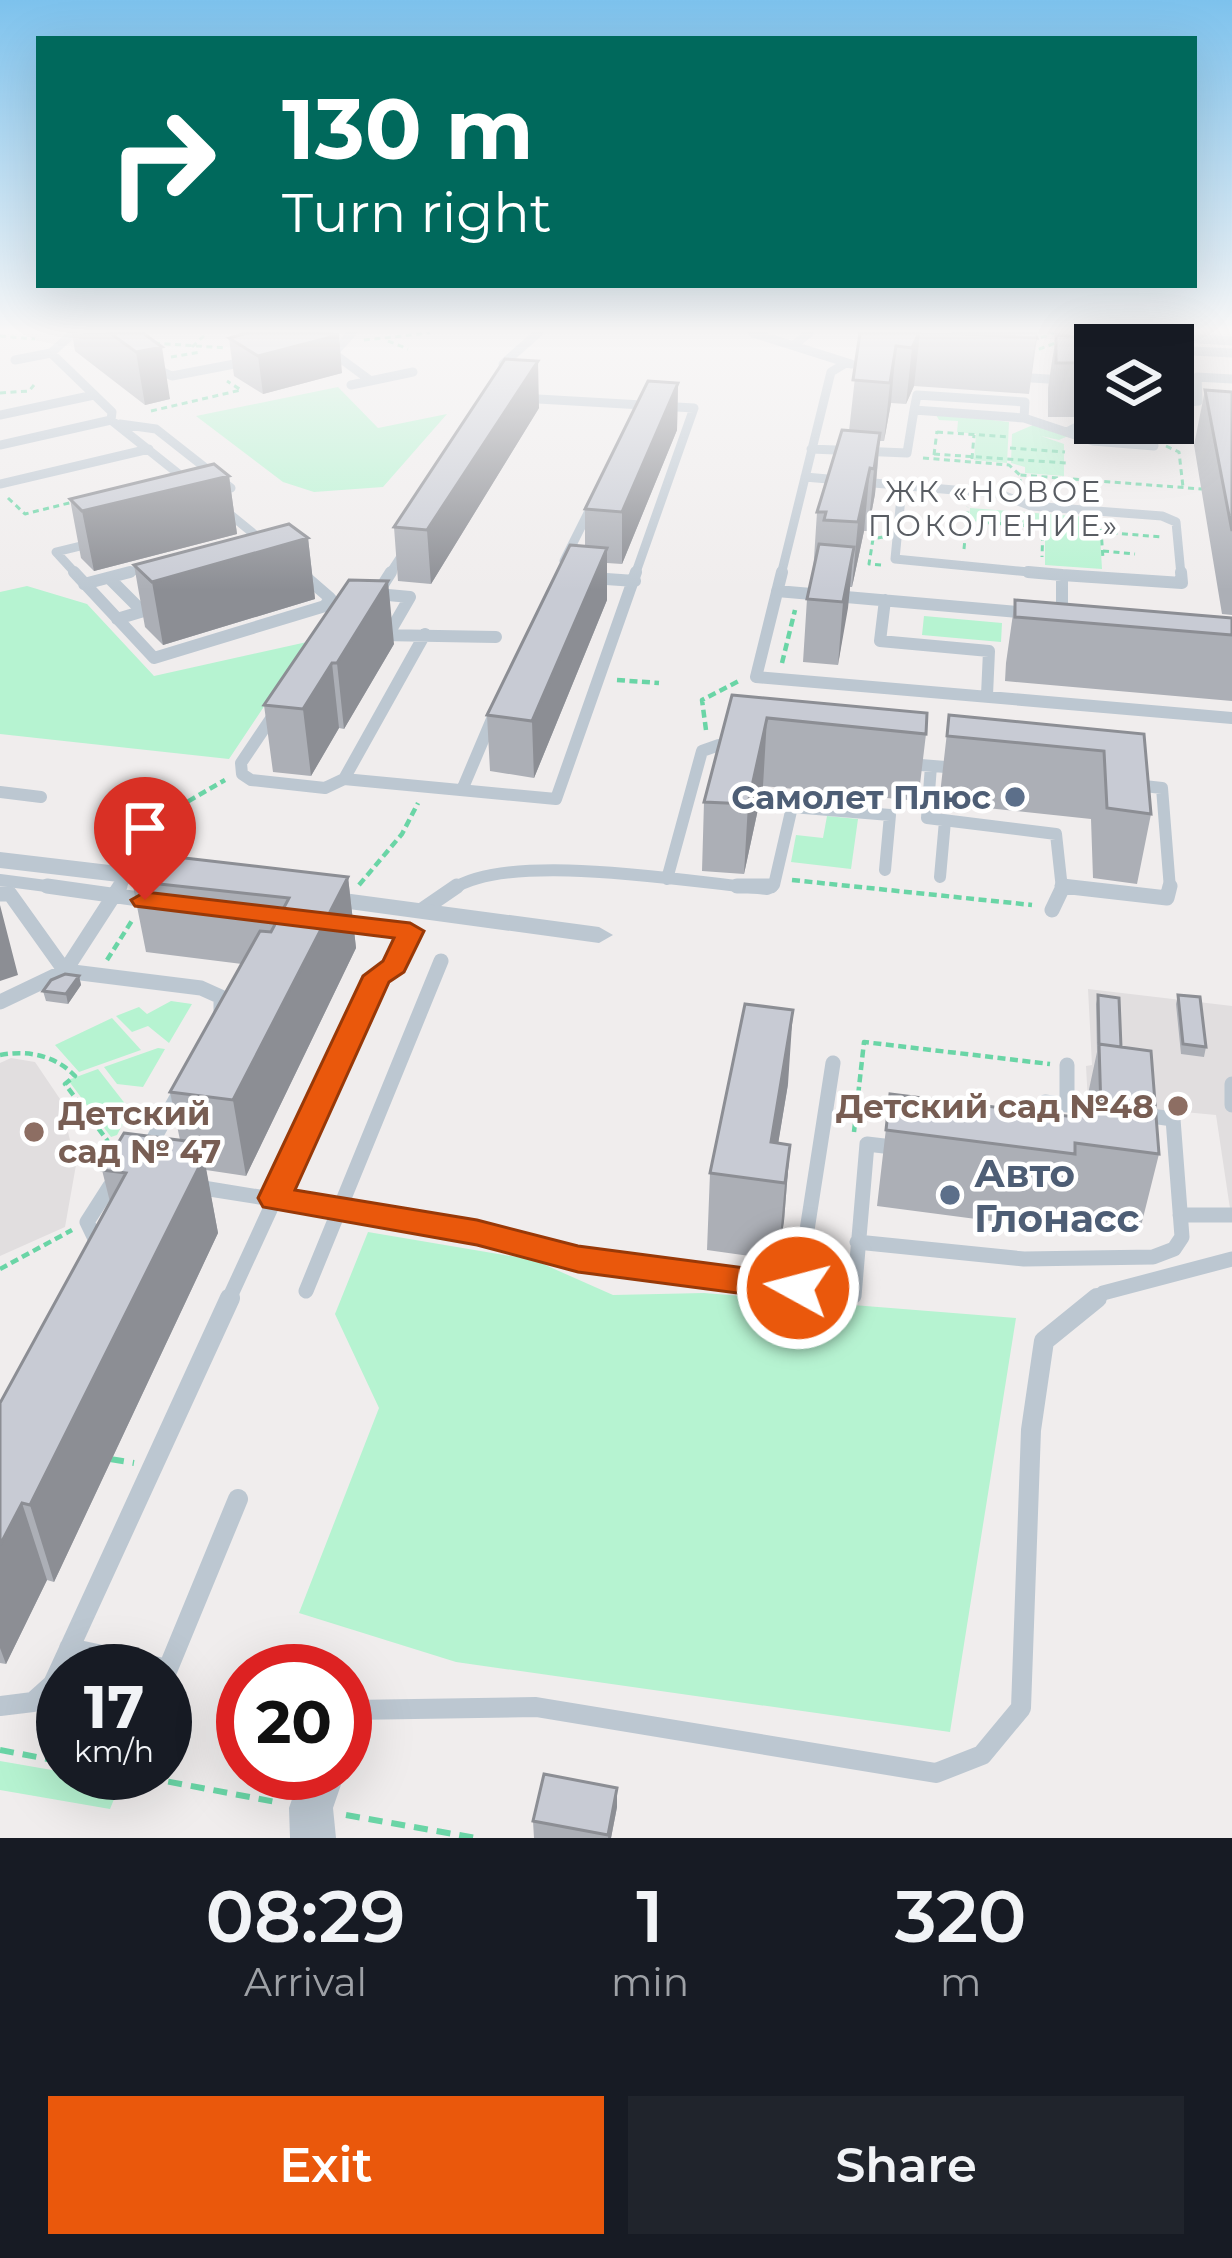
<!DOCTYPE html>
<html lang="en">
<head>
<meta charset="utf-8">
<style>
  :root { --surface:#171b24; --page:#20242c; --text:#f1f3f6; --muted:#9ea1a6; --accent:#ea580c }
  body { margin:0; font-family:Montserrat,sans-serif; background:var(--page); color:var(--text); height:100vh; display:flex; flex-direction:column; font-size:45px; white-space:nowrap }
  * { box-sizing:border-box; margin:0 }
  p { font-size:39px; color:var(--muted) }
  .icon { flex:none; width:66px; height:66px; fill:none; stroke:currentColor; stroke-width:2; stroke-linecap:round; stroke-linejoin:round }
  .map { position:relative; height:1838px; overflow:hidden }
  .side { display:flex; flex-direction:column; background:var(--surface); flex:1 }
  .side>* { flex:none }
  .guide { position:absolute; left:36px; top:36px; width:1161px; height:252px; border-radius:0px; box-shadow:0 12px 48px #0002; background:#00695c; color:#fff; overflow:hidden }
  .fabs { position:absolute; left:1074px; top:324px; display:grid; gap:24px }
  .fabs a { display:grid; place-items:center; width:120px; height:120px; border-radius:0px; background:var(--surface); box-shadow:0 12px 48px #0002; font-size:60px }
  .speed { position:absolute; left:36px; top:1644px; display:flex; gap:24px; font-size:60px; font-weight:700; text-align:center }
  .speed>* { display:grid; place-content:center; width:156px; height:156px; border-radius:50%; background:var(--surface); box-shadow:0 12px 48px #0002; line-height:1 }
  .speed small { font-size:30px; font-weight:400 }
  .speed .limit { border:18px solid #d22; background:#fff; color:#111 }
  .pin { position:absolute; display:grid; place-items:center; width:102px; height:102px; color:#fff; margin:-123px -51px; border-radius:50% 50% 50% 0; rotate:-45deg; box-shadow:0 0 12px #0007 }
  .pin .icon { rotate:45deg }
  .me { position:absolute; width:132px; margin:-66px; rotate:277deg; stroke-linejoin:round; filter:drop-shadow(0 0 9px #0008) }
  .turn { display:flex; align-items:center; gap:42px; height:252px; padding:0 48px; font-size:54px }
  .turn .icon { width:156px; height:156px; stroke-width:2.5 }
  .turn b { display:block; font-size:84px; line-height:102px }
  .eta { display:flex; justify-content:space-evenly; align-items:center; height:204px; text-align:center }
  .eta b { font-size:72px; font-weight:600; line-height:84px }
  .primary-button { display:flex; gap:24px; margin-top:auto; padding:24px 48px }
  .primary-button a { flex:1; height:138px; border-radius:0px; background:var(--accent); color:#fff; font-size:48px; font-weight:600; line-height:138px; text-align:center }
  .primary-button a+a { background:var(--page); color:var(--text) }
  .map>svg:first-child { display:block }
</style>
</head>
<body>
<div class="map">
<svg width="1232" height="1838" viewBox="0 0 1232 1838">
  <rect width="100%" height="100%" fill="#f0eded"/>
  <!-- education -->
  <path fill="#e1dedf" d="M1088,989l144,17v216l-16,-107 -128,-12 -2,-37 6,-1z
    M11,1058l24,4 25,37 16,66 -11,62 -65,29v-193z"/>
  <!-- green -->
  <path fill="#b6f3d1" d="M338,387l40,41 69,-14 -64,73 -69,5 -31,-10 -87,-66z
    M935,413l74,9 -2,41 -33,-3 2,-26 -19,-2 1,-11 -19,-1z
    M1033,425l35,11 -9,4 -18,-4 23,8v32l-39,-3v-6l-14,-4 1,-29z
    M970,508l129,10 3,51 -57,-4v-38l-76,-6z
    M27,586l60,18 67,72 153,-34 -78,117 -229,-25v-142z
    M924,616l78,7 -1,19 -79,-7z
    M827,816l31,3 -7,50 -60,-7 5,-27 27,3z
    M171,1001l21,3 -23,39 -21,-17 -16,6 -16,-16 23,-9 8,7z
    M112,1018l29,32 -62,22 -24,-27z
    M158,1048l7,1 -22,38 -26,-3 -13,-17z
    M98,1069l32,41 -13,25 -6,2 -43,-57z
    M368,1232l166,28 79,35 91,-2 312,25 -66,414 -494,-70 -157,-49 80,-205 -44,-94z
    M0,1761l121,21 -11,27 -110,-19z"/>
  <g fill="none" stroke-linecap="round" stroke-linejoin="round">
    <!-- path-far2 -->
    <path stroke="#6ad5a6" stroke-width="3" stroke-dasharray="6 4.5" stroke-linecap="butt" d="M0,336l35,3
      M1081,339l24,2
      M364,340l66,-7
      M388,341l20,8
      M1031,341l23,-8
      M154,343l72,5
      M192,347l15,-14
      M1029,353l29,-11
      M171,357l30,-5
      M0,393l29,-2 5,-6
      M151,411l90,-21 -14,-9
      M937,432l73,5
      M1166,446l13,6 4,35
      M1010,448l55,4
      M934,454l132,9
      M934,455l3,-24
      M923,458l86,7 11,10
      M972,459l2,-24
      M1020,485v-10l182,14
      M8,498l17,16 48,-12
      M967,521l76,6 -1,30
      M1101,529l2,30
      M1101,532l60,5
      M964,549l4,-42
      M1103,551l32,3
      M881,565l-12,-1 4,-25 10,-2"/>
    <!-- path-far1 -->
    <path stroke="#6ad5a6" stroke-width="4.5" stroke-dasharray="8 4.5" stroke-linecap="butt" d="M782,663l13,-53
      M617,680l42,3
      M706,730l-4,-30 37,-19
      M138,857l49,-55 38,-22
      M792,880l240,25
      M359,885l43,-51 16,-31
      M107,960l26,-41
      M0,1055c28,-5 55,0 75,21l-10,8 42,56 6,19
      M854,1132l10,-90 186,22
      M0,1269l72,-39"/>
    <!-- path -->
    <path stroke="#6ad5a6" stroke-width="6" stroke-dasharray="14 9" stroke-linecap="butt" d="M110,1459l24,4
      M0,1750l63,12
      M123,1773l158,30
      M346,1815l130,23"/>
    <!-- service-far3 -->
    <path stroke="#bcc7d1" stroke-width="9" d="M73,333l-22,20 61,59 -1,8 79,63
      M753,333l98,31
      M794,345l15,-12
      M1118,345l-1,-11 115,7
      M1173,350l59,3
      M333,353l38,28
      M328,359l24,-26
      M15,360l36,-7
      M503,364l35,-31
      M156,369l16,7 78,-15
      M1016,377l79,5
      M351,385l62,-13
      M521,398l173,10 -59,167
      M1173,404l25,-3 -1,-24 35,2
      M914,410l3,-15 108,7 -1,16
      M0,415l94,-20
      M120,424l36,5 75,59
      M1067,432l27,-14 -3,-36
      M0,445l111,-25
      M811,449l96,4 7,-43 110,8 69,23 61,5
      M805,477l195,17 31,12 131,10 14,6 5,53
      M0,484l149,-35
      M902,487l-7,72 165,16
      M221,507l44,36
      M564,561l28,-56
      M77,575l-21,-23 37,-9
      M119,575l29,-8
      M389,575l15,-23
      M781,575l50,-203 15,-9"/>
    <!-- service-far2 -->
    <path stroke="#bcc7d1" stroke-width="12" d="M74,572l80,86 171,-52 5,-8 -30,-26
      M782,572l-26,105 476,41
      M1028,572l34,3v42
      M1062,575l120,8 -1,-11
      M109,578l33,33
      M592,578l43,3
      M84,584l46,-12
      M777,591l252,22
      M885,600l-5,41 109,10 -2,44
      M117,619l40,-12
      M381,635l115,2
      M388,635l22,-38 -33,-3 14,-22
      M274,714l-33,49 1,11 9,6 74,8 19,-9 81,-145
      M908,764l50,4
      M931,766l-4,52 129,16 6,55h5
      M344,779l212,20 80,-227
      M1135,785l27,3 8,101
      M462,790l33,-78
      M0,792l41,5
      M940,877l5,-56
      M667,879l35,-128 17,-6 18,2
      M0,880l69,9
      M118,889l9,-14
      M453,889c58,-39 241,-6 314,0l7,-4 18,-78 98,8 -5,55"/>
    <!-- service-far1 -->
    <path stroke="#bcc7d1" stroke-width="15" d="M47,886l106,15
      M737,886h34
      M1062,886l105,12 3,-12
      M0,894h10l55,77 136,17 20,9v21
      M422,910l35,-24
      M1052,910l10,-21
      M0,1002l65,-31 55,-85
      M1067,1065v40
      M1232,1084v21
      M1045,1128v-26l59,8
      M148,1149l33,-59
      M197,1187l280,45 101,27 276,37 13,-152 34,4
      M1180,1215h52
      M857,1242l167,17 129,-2 21,-8 8,-12 -9,-118 -29,-4
      M99,1247l-12,-25 23,-36 9,-4
      M798,1288l35,-225
      M306,1291l135,-330
      M228,1301l149,-324 18,-11 15,-35 -74,-9
      M1093,1301l10,-8 129,-34"/>
    <!-- service -->
    <path stroke="#bcc7d1" stroke-width="20" d="M69,1648l99,21
      M165,1676l73,-177
      M0,1706l33,-4 20,-18 177,-386
      M351,1710l185,-3 400,66 46,-18 39,-47 10,-278 13,-89 53,-43"/>
    <!-- minor -->
    <path fill="#bcc7d1" fill-rule="evenodd" d="M0,852l169,20 13,8 -13,8 -169,-20z
      M314,889l285,38 14,8 -14,8 -294,-40 -4,-6 4,-6z
      M345,1690l15,6 6,15 -6,14 -15,6z
      M301,1773h44l-12,35 3,30h-46l-1,-30z"/>
  </g>
  <!-- wall -->
  <path fill="#acafb6" d="M72,333h71l27,66 -25,6 -70,-54z
    M247,333h80l15,40 -79,21 -29,-18 -5,-38z
    M860,333h175l2,5 -8,56 -115,-8 -8,18 -15,-1 -7,38h-4l-5,53 -7,37h-4l-12,56h-2l-12,78 -35,-3 4,-63 6,-25 4,-62 32,-81z
    M1145,333h36l-8,52v-40h-30z
    M1056,335l29,28 -9,54h-28v-29z
    M678,383l-1,47 -55,134 -15,-1v37l-73,178 -44,-7 -3,-56 98,-168v-38z
    M1205,390l27,2v223l-10,-1 -28,-169z
    M539,408l-108,176 -33,-3 -4,-54z
    M229,476l8,58 -143,37 -13,-13 -11,-59z
    M308,538l7,61 -152,46 -18,-18 -11,-62z
    M349,580l45,64 -50,85 -5,-1 -28,48 -38,-4 -9,-67z
    M1015,600l217,18v83l-227,-20 1,-18z
    M732,695l194,39 -8,67 -155,-15 -19,88 -42,-3 2,-69z
    M949,715l195,19 7,80 -14,70 -44,-6 -2,-59 -152,-16z
    M348,877l8,71 -110,228 -40,-6 12,63 -164,349 -7,-2 -41,84 -6,-1v-260l110,-201 -8,-32 78,-30 -10,-48 72,-128 -96,-12 -14,-71z
    M79,976l2,9 -13,19 -22,-3 -3,-10z
    M1098,995l23,52 38,107 -19,76 -78,-10 -3,10 -182,-24 13,-112 183,23 2,-10 10,1 12,-56 -1,-48z
    M1178,995l28,52 -2,10 -23,-3 -5,-50z
    M788,1084l-10,59 12,2 -6,76 -6,39 -71,-10 3,-77z
    M617,1807l-6,31h-77l-1,-17z"/>
  <!-- shaded-wall -->
  <path fill="#8c8e94" d="M293,333h34l-6,7 18,-5 3,38 -79,21 -5,-38z
    M920,333l-6,53 -8,18 6,-56z
    M896,346l-5,57 -7,38 6,-58z
    M162,347l8,52 -25,6 -9,-53z
    M538,361l1,47 -108,176 -4,-54z
    M678,383l-1,47 -55,134v-52z
    M880,433l-5,61 -7,37 6,-62z
    M870,468l-6,63 -12,56 6,-65z
    M229,476l8,58 -143,37 -12,-60z
    M308,538l7,61 -152,46 -11,-63z
    M854,547l-6,61 -10,57 5,-63z
    M607,548v52l-73,178 -2,-57z
    M388,581l6,63 -50,85 -7,-66z
    M332,663l7,65 -28,48 -8,-67z
    M767,718l-4,68 -19,88 4,-70z
    M348,877l8,71 -110,228 -13,-76z
    M0,905l18,70 -18,6z
    M79,976l2,9 -13,19 -2,-10z
    M793,1010l-5,74 -16,97 -1,-39z
    M186,1141l7,37 11,-21 14,76 -164,349 -24,-77z
    M790,1145l-6,76 -6,39 7,-77z
    M22,1503l25,77 -41,84 -6,-16v-103z
    M617,1788v19l-6,31h-3z"/>
  <!-- building -->
  <path fill="#c8cbd4" stroke="#8c8e94" stroke-width="3" d="M110,333h33l19,14 -26,5z
    M247,333h71l21,2 -81,21 -29,-18z
    M860,333h59l-7,15 -16,-2 -6,37 -37,-3z
    M951,333h84l2,5z
    M1154,333h27l1,3 -28,-1z
    M1056,335l27,2 2,26h-29z
    M505,359l33,2 -111,169 -33,-3z
    M648,381l30,2 -56,129 -37,-3z
    M1205,390l27,2v139z
    M842,430l38,3 -6,36 -4,-1 -12,54 -34,-2 2,-8h-9z
    M214,464l15,12 -147,35 -12,-12z
    M289,524l19,14 -156,44 -18,-17z
    M819,544l35,3 -11,55 -36,-3z
    M570,545l37,3 -75,173 -45,-6z
    M349,580l39,1 -51,82h-5l-29,46 -39,-4z
    M1015,600l217,18v17l-217,-18z
    M732,695l195,18 -1,21 -159,-16 -19,86 -44,-2z
    M949,715l195,19 7,80 -44,-6 -3,-57 -157,-15z
    M150,854l198,23 -115,223 -63,-8 90,-161 11,1 18,-34 -157,-17z
    M65,974l14,2 -13,18 -23,-3 8,-11z
    M1098,995l21,3 2,49 -22,-3z
    M1178,995l22,2 6,50 -23,-3z
    M745,1004l48,6 -22,132 19,3 -5,38 -75,-10z
    M1099,1044l52,7 8,103 -84,-11v11l-189,-24 4,-36 185,23v-10l26,3z
    M124,1133l62,8 -7,13 25,3 -174,348 -8,-2 -22,42v-142l126,-230 -24,-3z
    M544,1774l73,14 -9,47 -75,-14z"/>
  <!-- sky -->
  <linearGradient id="sky" x2="0" y2="1"><stop stop-color="#7dc2ed"/><stop offset="0.56" stop-color="#f8f7f7"/><stop offset="1" stop-color="#f8f7f7" stop-opacity="0"/></linearGradient>
  <rect width="1232" height="590" fill="url(#sky)"/>
  <!-- route -->
  <path fill="#ea580c" stroke="#983908" stroke-width="3" d="M145,892l265,31 14,8 -20,41 -15,10 -94,208 182,30 101,26 220,29 12,4 5,9 -5,10 -12,3 -220,-29 -101,-27 -214,-38 -5,-9 105,-222 20,-15 11,-23 -259,-32 -4,-6z"/>
  <!-- markers -->
  <g fill="#5c6f8a" stroke="#fff" stroke-width="4.5">
    <circle cx="1015" cy="797" r="12"/>
    <circle cx="950" cy="1195" r="12"/>
  </g>
  <g fill="#8d6e63" stroke="#fff" stroke-width="4.5">
    <circle cx="1178" cy="1106" r="12"/>
    <circle cx="34" cy="1132" r="12"/>
  </g>
  <g text-anchor="middle" stroke-width="9" stroke-linejoin="round" paint-order="stroke">
    <!-- far-neighbourhood labels -->
    <g font-size="30" letter-spacing="3" fill="#595d63" stroke="#fff">
      <text x="994" y="502">ЖК «НОВОЕ<tspan x="994" dy="34">ПОКОЛЕНИЕ»</tspan></text>
    </g>
    <!-- service labels -->
    <g font-size="33" font-weight="bold" fill="#4e5e75" stroke="#fff" text-anchor="end">
      <text x="991" y="809">Самолет Плюс</text>
    </g>
    <!-- education labels -->
    <g font-size="33" font-weight="bold" fill="#785e54" stroke="#fff" text-anchor="end">
      <text x="1154" y="1118">Детский сад №48</text>
      <text x="58" y="1125" text-anchor="start">Детский<tspan x="58" dy="38">сад № 47</tspan></text>
    </g>
    <!-- near-service labels -->
    <g font-size="39" font-weight="bold" fill="#4e5e75" stroke="#fff" text-anchor="start">
      <text x="974" y="1187">Авто<tspan x="974" dy="45">Глонасс</tspan></text>
    </g>
  </g>
</svg>
<div class="fabs">
<a><svg class="icon" aria-label="layers" viewBox="0 0 24 24"><path d="M12 4l9 5-9 5-9-5zM3 14l9 5 9-5"/></svg></a>
</div>
<div class="speed"><div>17<small>km/h</small></div><div class="limit">20</div></div>
<div class="pin" style="left:145px;top:900px;background:#d93025"><svg class="icon" aria-label="arrive" viewBox="0 0 24 24"><path d="M6 21V4h12l-3 4 3 4H6"/></svg></div>
<svg class="me" style="left:798px;top:1288px" viewBox="-20 -20 40 40"><circle r="17" fill="#ea580c" stroke="#fff" stroke-width="3"/><path d="M0-11L8 9 0 5-8 9z" fill="#fff"/></svg>
<div class="guide">
<div class="turn"><svg class="icon" aria-label="right" viewBox="0 0 24 24"><path d="M7 20v-9h11M14 6l5 5-5 5"/></svg><div><b>130 m</b>Turn right</div></div>
</div>
</div>
<section class="side">
<div class="eta">
<div><b>08:29</b><p>Arrival</p></div>
<div><b>1</b><p>min</p></div>
<div><b>320</b><p>m</p></div>
</div>
<div class="primary-button"><a>Exit</a><a>Share</a></div>
</section>
</body>
</html>
